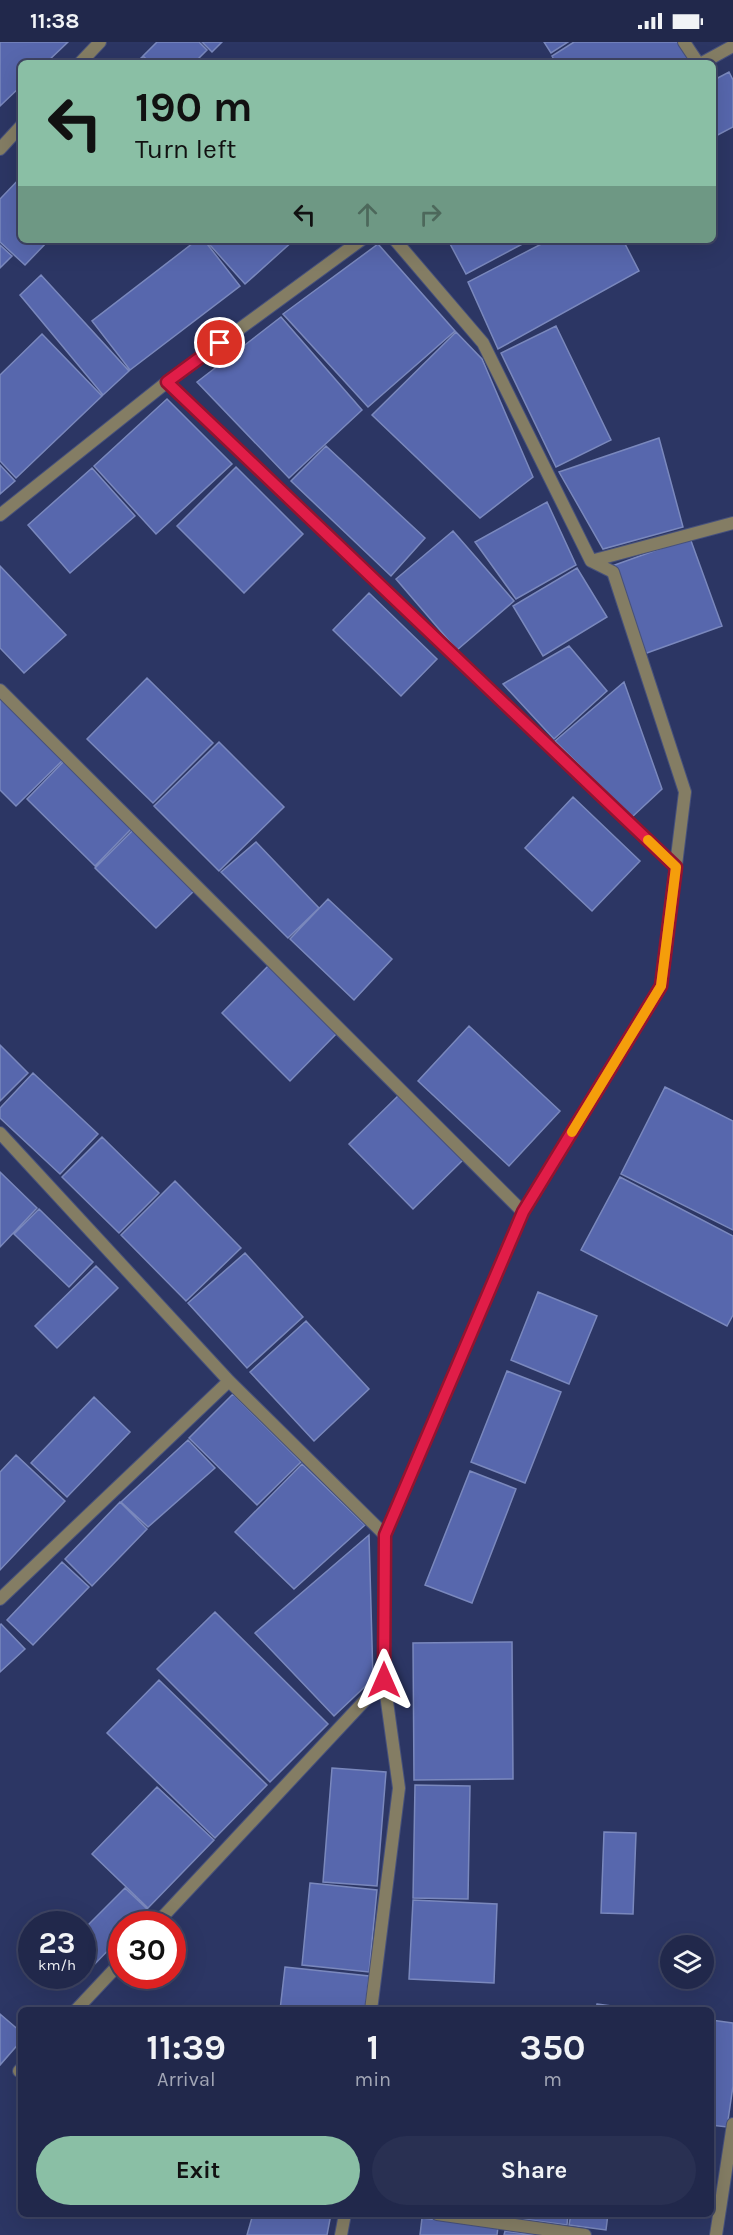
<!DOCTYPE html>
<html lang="en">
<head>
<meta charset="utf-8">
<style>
  :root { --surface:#21284b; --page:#293052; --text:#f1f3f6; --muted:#a2a6b5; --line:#3e4463; --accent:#8abfa5 }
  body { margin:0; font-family:Karla,sans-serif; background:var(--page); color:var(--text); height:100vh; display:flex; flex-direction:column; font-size:22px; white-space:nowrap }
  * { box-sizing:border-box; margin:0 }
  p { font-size:20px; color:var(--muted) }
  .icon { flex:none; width:33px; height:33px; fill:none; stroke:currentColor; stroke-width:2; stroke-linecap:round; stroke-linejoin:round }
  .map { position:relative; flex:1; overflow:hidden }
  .panel { position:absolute; left:18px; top:1965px; width:696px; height:210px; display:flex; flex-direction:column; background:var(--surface); border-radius:9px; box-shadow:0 6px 24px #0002,0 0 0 2px var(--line) }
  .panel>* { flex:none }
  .banner { position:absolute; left:18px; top:18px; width:698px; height:183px; border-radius:9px; box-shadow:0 6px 24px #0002,0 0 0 2px var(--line); background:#8abfa5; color:#111; overflow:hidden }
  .tools { position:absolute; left:660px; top:1893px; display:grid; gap:12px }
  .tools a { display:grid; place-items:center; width:54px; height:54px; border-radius:50%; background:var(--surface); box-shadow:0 6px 24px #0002,0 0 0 2px var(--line); font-size:30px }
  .speed { position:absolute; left:18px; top:1869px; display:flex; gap:12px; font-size:30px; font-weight:700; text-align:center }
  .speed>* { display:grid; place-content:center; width:78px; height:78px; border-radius:50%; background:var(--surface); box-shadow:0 6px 24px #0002,0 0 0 2px var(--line); line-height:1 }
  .speed small { font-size:15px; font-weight:400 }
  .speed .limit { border:9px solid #d22; background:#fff; color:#111 }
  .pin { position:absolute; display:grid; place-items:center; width:51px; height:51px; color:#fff; margin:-26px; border:3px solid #fff; border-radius:50%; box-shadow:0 2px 6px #0007 }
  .me { position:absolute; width:66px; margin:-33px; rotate:0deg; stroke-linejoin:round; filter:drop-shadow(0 0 4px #0008) }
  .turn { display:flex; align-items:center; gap:21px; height:126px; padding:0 18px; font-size:27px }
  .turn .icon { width:78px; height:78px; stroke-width:2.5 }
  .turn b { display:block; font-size:42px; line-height:51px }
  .lanes { display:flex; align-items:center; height:57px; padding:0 18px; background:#0003; justify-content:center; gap:30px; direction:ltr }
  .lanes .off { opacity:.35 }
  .eta { display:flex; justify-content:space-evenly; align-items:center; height:102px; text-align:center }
  .eta b { font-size:36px; font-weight:700; line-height:42px }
  .cta { display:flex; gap:12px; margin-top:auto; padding:12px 18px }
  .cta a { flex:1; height:69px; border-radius:36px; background:var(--accent); color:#111; font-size:24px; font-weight:700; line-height:69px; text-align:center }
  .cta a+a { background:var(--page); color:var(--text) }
  .status { display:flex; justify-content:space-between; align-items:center; height:42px; padding:0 30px; background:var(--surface); direction:ltr }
  .status svg { height:16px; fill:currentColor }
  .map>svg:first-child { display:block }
</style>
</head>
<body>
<div class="status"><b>11:38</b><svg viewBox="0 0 49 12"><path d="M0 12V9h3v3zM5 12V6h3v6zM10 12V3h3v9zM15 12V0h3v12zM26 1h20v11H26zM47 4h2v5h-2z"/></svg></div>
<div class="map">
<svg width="733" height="2193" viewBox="0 0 733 2193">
  <rect width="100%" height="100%" fill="#2c3664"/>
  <!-- building -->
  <path fill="#5767ad" stroke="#7a88bd" stroke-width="1.5" d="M0,0h68l-22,21h-25v23l-21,20z
    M157,0h42l8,8 -13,13h-43l-8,-7z
    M202,0h20l-10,10z
    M544,0h24l-17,11z
    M574,0h104l12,16 -9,5h-125l-4,-7z
    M142,15l6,6h-12z
    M729,30l4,8v47l-21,11v-57z
    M21,135v63h28l-24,25 -25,-23v-43z
    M197,198h7l36,46 -110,84 -38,-49z
    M216,198h78l-49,44 -35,-39z
    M448,198h82l-64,34z
    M549,198h74l16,31 -141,78 -30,-67z
    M378,202l77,87 -87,76 -85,-93z
    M0,203l12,11 -12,12z
    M41,233l88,96 -26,24 -83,-100z
    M281,275l81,93 -73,68 -92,-96z
    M556,284l55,114 -55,27 -55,-114z
    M456,290l26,27 51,118 -53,41 -108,-103z
    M42,292l60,62 -86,82 -16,-17v-86z
    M167,357l65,65 -76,70 -62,-68z
    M659,396l24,89 -80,22 -44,-77z
    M326,404l99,92 -34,38 -100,-95z
    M0,423l15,16 -15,13z
    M236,425l67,67 -59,59 -67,-67z
    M92,426l43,48 -65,57 -42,-48z
    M547,460l29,63 -60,34 -41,-57z
    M453,489l61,70 -57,49 -61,-71z
    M690,496l32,88 -78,28 -32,-88z
    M0,524l66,69 -42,38 -24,-25z
    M577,526l30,49 -64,39 -30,-50z
    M369,551l68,66 -36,37 -68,-66z
    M569,604l38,45 -53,48 -51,-55z
    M147,636l66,65 -60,60 -66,-64z
    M624,640l38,107 -30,28 -77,-76z
    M0,650l67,64 -51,50 -16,-16z
    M219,700l65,65 -65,64 -65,-65z
    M68,715l68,67 -41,42 -68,-67z
    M573,755l67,64 -48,50 -67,-63z
    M137,784l61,61 -42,41 -61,-60z
    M256,800l63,66 -31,30 -67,-66z
    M328,857l64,60 -38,41 -64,-61z
    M272,920l68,68 -50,51 -68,-68z
    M469,984l91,85 -51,55 -91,-85z
    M0,1003l28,28 -28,28z
    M33,1031l65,61 -38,40 -60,-56v-10z
    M665,1045l68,34v109l-112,-56z
    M401,1051l63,66 -51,50 -64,-65z
    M102,1095l57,56 -40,40 -57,-56z
    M0,1130l37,36 -37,39z
    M620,1135l113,59v79l-6,11 -146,-76z
    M175,1139l66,67 -55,53 -65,-66z
    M39,1167l54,53 -24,25 -55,-53z
    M245,1211l58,64 -56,51 -59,-65z
    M96,1224l22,22 -61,60 -22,-22z
    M538,1250l59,24 -28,68 -58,-24z
    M306,1279l63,68 -55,52 -64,-69z
    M507,1329l54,21 -36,91 -54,-21z
    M233,1352l68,68 -44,43 -68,-67z
    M94,1355l36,35 -63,65 -36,-34z
    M188,1398l27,28 -67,59 -27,-25z
    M16,1413l49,46 -65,69v-98z
    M302,1422l63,61 -71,64 -59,-57z
    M470,1429l46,18 -44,114 -47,-18z
    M120,1460l27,27 -55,57 -27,-27z
    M369,1493l4,144 -39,37 -79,-83z
    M62,1520l27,25 -56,58 -26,-25z
    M215,1570l113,112 -58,58 -113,-113z
    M1,1582l24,25 -25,23v-47z
    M512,1600l1,137 -99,1 -1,-137z
    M159,1638l108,105 -52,53 -108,-105z
    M332,1726l54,4 -9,114 -54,-4z
    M415,1743l55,1 -2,113 -55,-1z
    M157,1745l57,53 -66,68 -56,-54z
    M604,1790l32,1 -3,81 -32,-1z
    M310,1841l67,7 -8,82 -67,-7z
    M125,1846l22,21 -14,15h-11v12l-36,37 -4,-3v-39z
    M413,1858l84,4 -3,79 -85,-4z
    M285,1925l84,9 -4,34h-85z
    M597,1962l44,6h-45z
    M0,1972l21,18v9l-21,24z
    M711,1978l22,3v63l-6,41 -16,-2z
    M253,2172h78l-4,21h-80z
    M486,2172h82l-1,11z
    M571,2172h37l-2,16 -37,-5z
    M422,2176l76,9 -1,8h-77z
    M505,2189l30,4h-31z"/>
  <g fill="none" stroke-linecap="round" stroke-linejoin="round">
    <!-- street casing -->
    <g stroke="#47517c" stroke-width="14">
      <path id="street" d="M684,0l14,21
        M80,21l20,-21
        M702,21l31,-17
        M0,107l21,-23
        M167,340l509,485
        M0,473l167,-133 194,-142
        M591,519l142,-38
        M0,648l523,522
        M0,1091l229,248 156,154
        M0,1557l229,-218
        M156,1882l228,-244
        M76,1968l46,-49
        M371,1968l28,-222 -15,-108 1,-145 138,-323 138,-226 24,-194 -72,-220 -22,-11 -108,-218 -88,-103
        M19,2029l2,-2
        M437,2172l148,21
        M341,2193l4,-21
        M716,2193l17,-111"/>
    </g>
    <!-- street -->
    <use href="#street" stroke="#847d64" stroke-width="12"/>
  </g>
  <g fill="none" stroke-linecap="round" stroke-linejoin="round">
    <!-- route casing -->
    <g stroke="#92132f" stroke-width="15">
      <path id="route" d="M220,301l-53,39 509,485 -15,119 -138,226 -138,323 -1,145"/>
    </g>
    <!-- route -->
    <use href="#route" stroke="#e11d48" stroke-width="10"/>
    <!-- slow -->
    <path stroke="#f59e0b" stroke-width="10" d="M572,1090l89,-146 15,-119 -28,-27"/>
  </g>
</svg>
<div class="tools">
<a><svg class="icon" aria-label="layers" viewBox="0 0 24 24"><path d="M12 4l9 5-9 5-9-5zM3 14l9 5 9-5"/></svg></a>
</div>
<div class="speed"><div>23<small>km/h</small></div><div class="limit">30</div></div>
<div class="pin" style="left:220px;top:301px;background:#d93025"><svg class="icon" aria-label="arrive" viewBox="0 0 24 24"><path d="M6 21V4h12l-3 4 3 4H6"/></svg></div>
<svg class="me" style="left:384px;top:1638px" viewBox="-20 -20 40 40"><path d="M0-17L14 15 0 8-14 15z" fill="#e11d48" stroke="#fff" stroke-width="4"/></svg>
<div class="banner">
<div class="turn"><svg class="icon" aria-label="left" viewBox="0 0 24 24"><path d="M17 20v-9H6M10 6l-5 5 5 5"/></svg><div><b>190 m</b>Turn left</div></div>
<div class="lanes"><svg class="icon" aria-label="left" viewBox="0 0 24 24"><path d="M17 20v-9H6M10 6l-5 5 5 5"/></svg><svg class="icon off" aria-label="ahead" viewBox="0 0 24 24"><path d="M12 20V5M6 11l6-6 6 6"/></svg><svg class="icon off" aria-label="right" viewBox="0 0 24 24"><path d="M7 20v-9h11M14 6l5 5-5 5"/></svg></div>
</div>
<section class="panel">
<div class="eta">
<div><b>11:39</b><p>Arrival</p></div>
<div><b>1</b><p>min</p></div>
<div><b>350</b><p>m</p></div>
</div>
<div class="cta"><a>Exit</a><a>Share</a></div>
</section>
</div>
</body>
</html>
